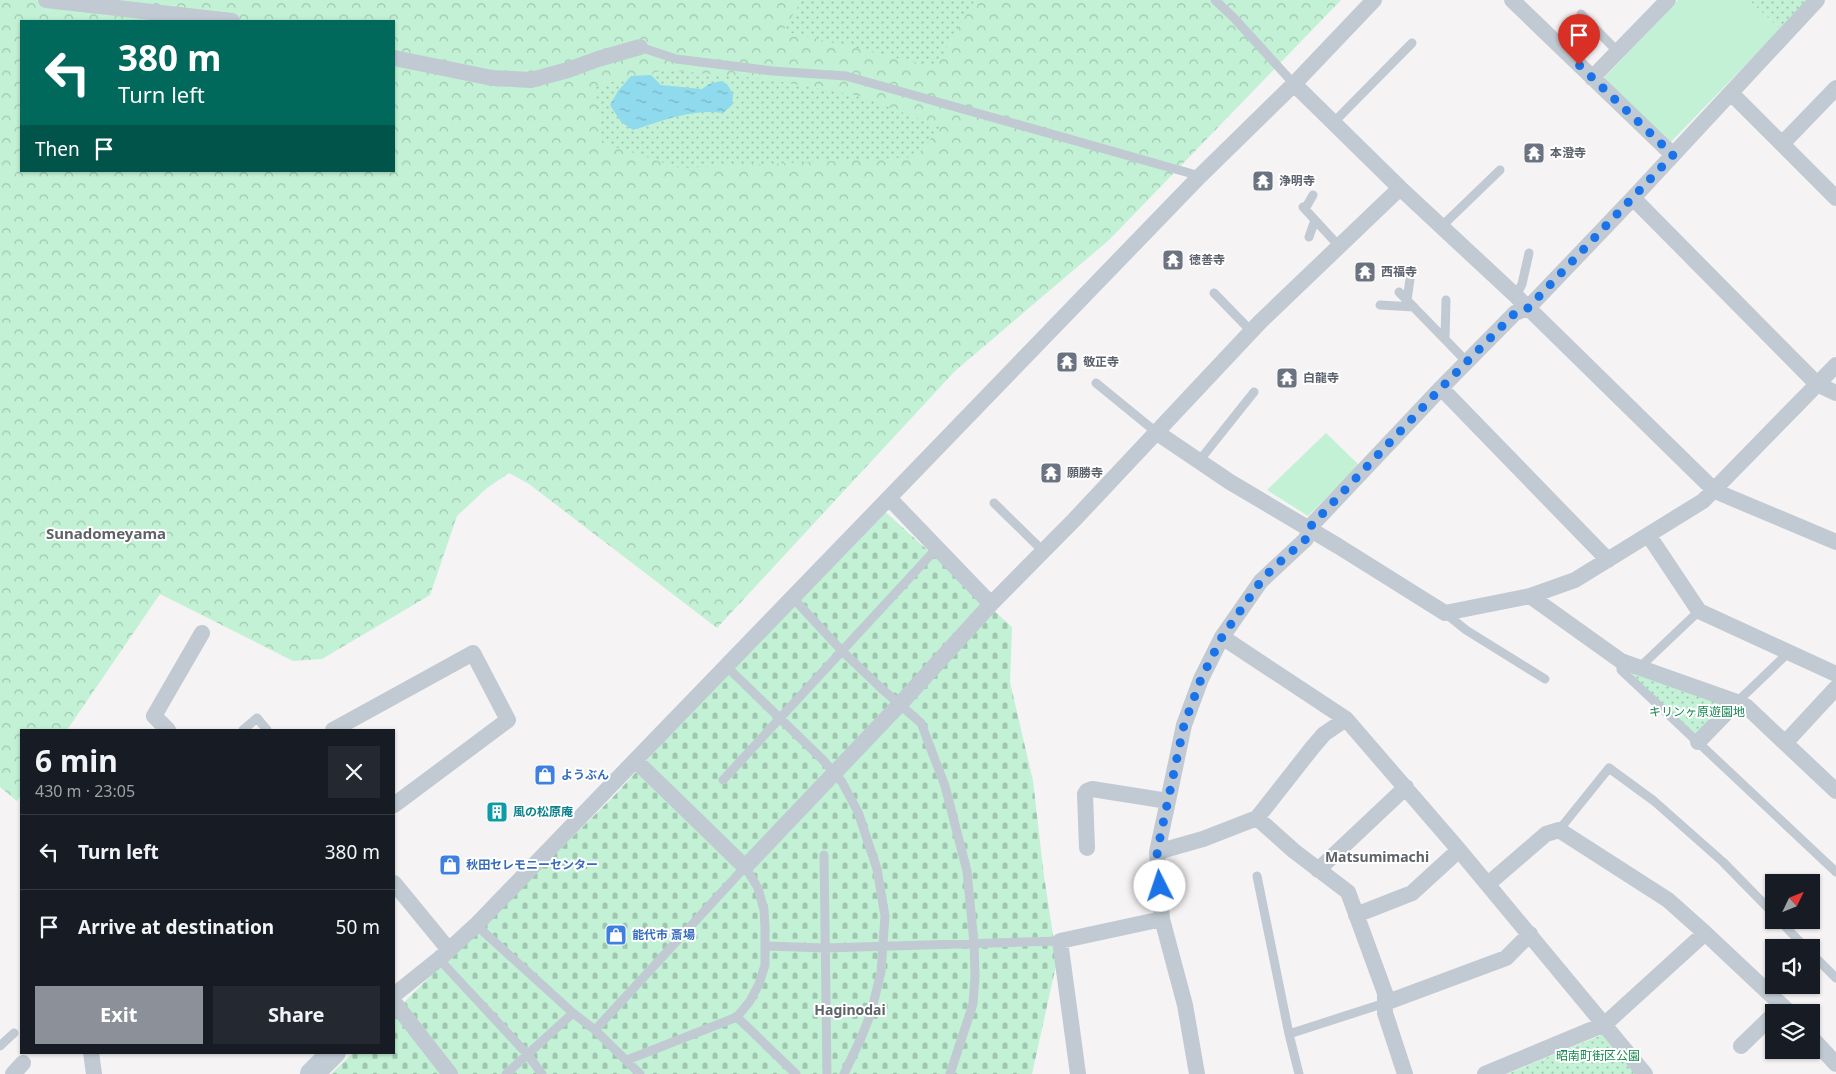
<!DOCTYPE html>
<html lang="en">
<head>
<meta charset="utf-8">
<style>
  :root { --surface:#171b24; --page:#242831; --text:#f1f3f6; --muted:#9ea1a6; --line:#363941; --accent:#8c9099 }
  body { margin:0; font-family:"Noto Sans","Noto Sans JP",sans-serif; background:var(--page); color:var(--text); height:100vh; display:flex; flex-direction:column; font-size:19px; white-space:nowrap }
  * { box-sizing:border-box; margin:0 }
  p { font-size:16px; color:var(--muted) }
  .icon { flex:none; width:28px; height:28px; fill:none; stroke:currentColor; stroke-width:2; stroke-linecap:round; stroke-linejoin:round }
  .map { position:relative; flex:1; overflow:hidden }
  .side { position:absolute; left:20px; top:729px; width:375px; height:325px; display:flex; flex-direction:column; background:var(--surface); border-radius:0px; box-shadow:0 1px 4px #0004 }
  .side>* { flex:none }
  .guide { position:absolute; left:20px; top:20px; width:375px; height:152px; border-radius:0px; box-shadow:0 1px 4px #0004; background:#00695c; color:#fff; overflow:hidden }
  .needle { width:32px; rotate:47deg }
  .fabs { position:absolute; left:1765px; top:874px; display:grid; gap:10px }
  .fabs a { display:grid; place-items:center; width:55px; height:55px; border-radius:0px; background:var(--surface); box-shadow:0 1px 4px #0004; font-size:25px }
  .pin { position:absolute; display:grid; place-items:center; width:42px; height:42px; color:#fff; margin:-51px -21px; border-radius:50% 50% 50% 0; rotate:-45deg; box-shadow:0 0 5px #0007 }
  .pin .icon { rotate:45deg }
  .me { position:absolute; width:55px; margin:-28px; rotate:356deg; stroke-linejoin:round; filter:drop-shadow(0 0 4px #0008) }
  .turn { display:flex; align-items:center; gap:18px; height:105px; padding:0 15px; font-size:22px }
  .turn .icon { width:65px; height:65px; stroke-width:2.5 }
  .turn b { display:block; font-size:35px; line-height:42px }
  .then { display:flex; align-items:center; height:48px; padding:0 15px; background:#0003; gap:10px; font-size:19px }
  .round { display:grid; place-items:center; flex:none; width:52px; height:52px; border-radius:0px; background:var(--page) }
  .overview { display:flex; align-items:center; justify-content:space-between; height:85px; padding:0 15px }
  h1 { font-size:30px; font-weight:700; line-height:38px }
  .button { display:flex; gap:10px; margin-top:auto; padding:10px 15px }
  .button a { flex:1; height:58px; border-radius:0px; background:var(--accent); color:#fff; font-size:20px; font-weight:700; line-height:58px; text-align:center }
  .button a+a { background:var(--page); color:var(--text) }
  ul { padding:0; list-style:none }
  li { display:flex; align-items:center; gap:15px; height:75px; padding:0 15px; border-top:1px solid var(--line) }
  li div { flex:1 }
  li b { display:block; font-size:19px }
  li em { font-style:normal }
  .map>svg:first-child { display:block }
</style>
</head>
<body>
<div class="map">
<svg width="1836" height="1074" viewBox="0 0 1836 1074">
  <defs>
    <pattern id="forest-crowns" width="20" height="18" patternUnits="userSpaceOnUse" patternTransform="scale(1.25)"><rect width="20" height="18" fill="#c3f1d5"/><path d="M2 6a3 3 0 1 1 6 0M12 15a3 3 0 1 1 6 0" fill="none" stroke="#a0c6b0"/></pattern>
    <pattern id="cemetery-stones" width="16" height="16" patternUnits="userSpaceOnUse" patternTransform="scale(1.25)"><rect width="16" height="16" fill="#c3f1d5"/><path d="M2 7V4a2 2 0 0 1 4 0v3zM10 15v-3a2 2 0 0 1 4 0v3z" fill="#a0c6b0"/></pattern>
    <pattern id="park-dots" width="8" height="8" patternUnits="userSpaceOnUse" patternTransform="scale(1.25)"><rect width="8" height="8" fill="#c3f1d5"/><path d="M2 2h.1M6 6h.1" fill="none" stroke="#a0c6b0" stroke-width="1.8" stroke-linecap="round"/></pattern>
    <pattern id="water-ripples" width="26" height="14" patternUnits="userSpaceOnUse" patternTransform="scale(1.25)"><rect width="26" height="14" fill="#90daee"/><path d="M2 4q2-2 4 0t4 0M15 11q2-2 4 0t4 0" fill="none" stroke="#78b4c4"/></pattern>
  </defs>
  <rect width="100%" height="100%" fill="#f5f3f3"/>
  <!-- grass -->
  <path fill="#c3f1d5" d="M1678,0h71l31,29 -110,114 -67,-64z
    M1326,433l33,32 -51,51 -41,-26z"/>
  <!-- forest -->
  <path fill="url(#forest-crowns)" fill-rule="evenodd" d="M0,0h1341l-232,240 -154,131 -238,257 -188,-144 -20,-11 -22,15 -30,28 -27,79 -108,64 -29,2 -133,-67 -93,136h-46v65l-4,6 -17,-14zM21,21h373v150h-373z"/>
  <!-- cemetery -->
  <path fill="url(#cemetery-stones)" d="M880,507l132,120 -2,55 23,99 11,95 13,85 -25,113h-701l22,-21 41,-1v-40l219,-215z"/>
  <!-- park -->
  <path fill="url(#park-dots)" d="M802,0h173l-40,67 -152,-36z
    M1749,0h58l-27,29z
    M665,70l101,9 94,17 80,31 -24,30 -236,11 -77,-25 -8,-57z
    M1633,671l97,33 -33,32 -66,-61z
    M1604,1034l33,40h-130z"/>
  <!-- water -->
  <path fill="url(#water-ripples)" d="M651,75l10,10 41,4 7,-5 12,-3 6,3 6,10 -1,11 -9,8c-31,-5 -61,8 -90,17l-12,-8 -11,-17 8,-14 13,-15z"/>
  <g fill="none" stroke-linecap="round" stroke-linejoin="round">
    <!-- lane -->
    <path stroke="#c1cad2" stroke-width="9" d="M1215,0l19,18 60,66
      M1581,14l37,38
      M640,47l36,12 97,12 73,5 354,100
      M1334,122l78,-79
      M1303,207l36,39
      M1305,209l8,-14
      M1442,226l58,-56
      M1309,237l6,-17
      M1399,292l68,70
      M1214,293l37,38
      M1516,296l6,-12 7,-31
      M1407,300l3,-21
      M1380,305l34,2
      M1445,339l1,-39
      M1096,383l60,49
      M1199,461l55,-69
      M994,503l49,48
      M793,598l49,53 40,38 39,34 24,63 22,85 7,72 1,33 -2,28 -23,70
      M1445,613l21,17 79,49
      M1621,661v9l215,202
      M726,666l97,94 19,22 16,30 19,57 8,47 -4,56 -10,41 -10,25 -17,36
      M1640,667l59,-56
      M1737,702l51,-49
      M243,730l14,-12 10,12
      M723,780l214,-232
      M1559,830l50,-62 45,33 69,61 51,52
      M824,855l3,219
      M1257,876l32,158 10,40
      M1779,920l27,28
      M476,925l97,88 22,17 45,44
      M766,946l59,2 235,-7
      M1811,953l25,25
      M439,959l88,95 15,20
      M737,1017l59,57
      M595,1030l150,-163 13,21 6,22 1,17v38l-6,19 -9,17 -13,16 -110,43
      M1289,1034l96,-31
      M0,1046l14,-13
      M506,1074l67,-61"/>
    <!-- street -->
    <path stroke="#c1cad2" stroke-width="16" d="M46,0l186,21
      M1512,0l161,155
      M394,58l98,20 39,2 37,-10 30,-11 42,-12
      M1592,78l76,-78
      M1294,84l106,104 116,108 199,195 121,51
      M1731,93l105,105
      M1782,144l54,-56
      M1633,198l184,186 19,9
      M1441,388l167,172
      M1156,432l74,50 108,64 107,67 85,-17 45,-16 128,-79 133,-136
      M889,498l102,106
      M1649,536l50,75 137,63
      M1530,596l91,65 116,41 10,5 89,84
      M1222,637l124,82
      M168,730l-14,-14 48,-83
      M333,730l140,-77 35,67 -114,85
      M1698,742l39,-40
      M1785,743l51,-55
      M636,761l109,106 156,-164 90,-99 83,-84 186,-198 140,-134
      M1257,818l37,33 54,41 37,101v20l20,61
      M1087,848l-2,-54 2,-3 5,-2 76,12
      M1157,852l46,-13 54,-21 55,-70 12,-14 22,-15 113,131 186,224
      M1318,870l88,-83
      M394,883l55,67
      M1488,884l58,-50 13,-4 109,70 37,33
      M1356,915l56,-22 47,-43
      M394,995l45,-36 37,-34 724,-749 94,-92 80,-84
      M394,1002l56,72
      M1385,1003l121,-45 24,-24
      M1811,1037l25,27
      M1741,1046l33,-32
      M91,1052l3,22
      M13,1074l10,-11
      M1078,1074l-18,-133 102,-22
      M1197,1074l-12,-69 -23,-86 -5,-67 11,-51 16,-76 17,-46 21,-42 39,-56 45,-42 3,-11 132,-140 74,-75 13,-5 105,-110 184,-198
      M1485,1074l120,-50 100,-91 84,79"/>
    <!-- secondary -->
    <path stroke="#c1cbd6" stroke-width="24" d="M312,1074l22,-22"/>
  </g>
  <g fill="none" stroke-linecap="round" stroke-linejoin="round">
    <!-- route -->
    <path stroke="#1a73e8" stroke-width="9" stroke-dasharray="0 16.2" d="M1160,886l-3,-34 27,-127 17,-46 21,-42 39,-56 12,-13 33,-29 3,-11 132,-140 74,-75 13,-5 145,-153 -94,-90"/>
  </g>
  <!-- icons -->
  <defs>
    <g id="temple-square" transform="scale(1.125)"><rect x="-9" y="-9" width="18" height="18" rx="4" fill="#6b7280" stroke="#fff"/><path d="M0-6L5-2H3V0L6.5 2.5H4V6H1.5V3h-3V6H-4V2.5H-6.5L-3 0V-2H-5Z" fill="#fff"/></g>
    <g id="shop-square" transform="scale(1.125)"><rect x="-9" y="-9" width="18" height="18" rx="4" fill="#3f7fe0" stroke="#fff"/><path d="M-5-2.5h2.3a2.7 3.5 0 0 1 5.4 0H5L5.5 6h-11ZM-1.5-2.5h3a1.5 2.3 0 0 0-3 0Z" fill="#fff"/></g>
    <g id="building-square" transform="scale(1.125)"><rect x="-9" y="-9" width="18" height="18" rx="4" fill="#0f9aa8" stroke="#fff"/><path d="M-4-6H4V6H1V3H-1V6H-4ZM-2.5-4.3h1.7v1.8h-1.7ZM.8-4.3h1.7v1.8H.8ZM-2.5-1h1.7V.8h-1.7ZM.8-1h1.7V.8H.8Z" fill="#fff"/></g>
  </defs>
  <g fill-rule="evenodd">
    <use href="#temple-square" x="1534" y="153"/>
    <use href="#temple-square" x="1263" y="181"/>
    <use href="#temple-square" x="1173" y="260"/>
    <use href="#temple-square" x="1365" y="272"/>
    <use href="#temple-square" x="1067" y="362"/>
    <use href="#temple-square" x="1287" y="378"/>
    <use href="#temple-square" x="1051" y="473"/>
    <use href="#shop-square" x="545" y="775"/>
    <use href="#building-square" x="497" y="812"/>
    <use href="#shop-square" x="450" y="865"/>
    <use href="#shop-square" x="616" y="935"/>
  </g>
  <g text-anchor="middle" stroke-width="4" stroke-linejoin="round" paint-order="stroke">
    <!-- worship labels -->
    <g font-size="12" font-weight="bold" fill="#5b616d" stroke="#fff" text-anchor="start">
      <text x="1550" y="157">本澄寺</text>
      <text x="1279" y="185">浄明寺</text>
      <text x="1189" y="264">徳善寺</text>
      <text x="1381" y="276">西福寺</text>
      <text x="1083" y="366">敬正寺</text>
      <text x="1303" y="382">白龍寺</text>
      <text x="1067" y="477">願勝寺</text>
    </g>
    <!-- park labels -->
    <g font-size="12" fill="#17864f" stroke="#fff">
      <text x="1697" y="716">キリンヶ原遊園地</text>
      <text x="1598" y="1060">昭南町街区公園</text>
    </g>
    <!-- shop labels -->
    <g font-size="12" font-weight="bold" fill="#366cbe" stroke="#fff" text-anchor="start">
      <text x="561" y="779">ようぶん</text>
      <text x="466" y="869">秋田セレモニーセンター</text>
      <text x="632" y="939">能代市 斎場</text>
    </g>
    <!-- culture labels -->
    <g font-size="12" font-weight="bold" fill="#0d838f" stroke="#fff" text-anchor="start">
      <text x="513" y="816">風の松原庵</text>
    </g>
    <!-- neighbourhood labels -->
    <g font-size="14" font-weight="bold" fill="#5f6368" stroke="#fff">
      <text x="1377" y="862">Matsumimachi</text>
      <text x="850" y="1015">Haginodai</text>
    </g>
    <!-- quarter labels -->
    <g font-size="15" font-weight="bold" fill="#5f6368" stroke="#fff">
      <text x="106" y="539">Sunadomeyama</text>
    </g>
  </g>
</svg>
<div class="fabs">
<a><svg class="needle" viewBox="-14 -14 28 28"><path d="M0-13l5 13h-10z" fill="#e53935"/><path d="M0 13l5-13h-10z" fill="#9ea1a6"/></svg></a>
<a><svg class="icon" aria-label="sound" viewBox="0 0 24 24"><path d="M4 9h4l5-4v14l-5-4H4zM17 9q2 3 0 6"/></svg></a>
<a><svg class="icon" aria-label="layers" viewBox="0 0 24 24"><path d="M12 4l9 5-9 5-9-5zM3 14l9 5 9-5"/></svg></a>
</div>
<div class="pin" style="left:1579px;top:65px;background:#d93025"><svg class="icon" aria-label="arrive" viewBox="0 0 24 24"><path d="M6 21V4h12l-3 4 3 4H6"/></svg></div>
<svg class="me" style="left:1160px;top:886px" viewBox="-20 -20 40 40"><circle r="19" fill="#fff"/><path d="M0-13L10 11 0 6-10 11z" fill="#1a73e8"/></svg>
<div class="guide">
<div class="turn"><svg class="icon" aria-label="left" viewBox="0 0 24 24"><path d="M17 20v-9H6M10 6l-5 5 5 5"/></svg><div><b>380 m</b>Turn left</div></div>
<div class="then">Then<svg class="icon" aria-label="arrive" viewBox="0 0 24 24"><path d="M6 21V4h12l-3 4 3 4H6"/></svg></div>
</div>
<section class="side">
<div class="overview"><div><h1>6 min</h1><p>430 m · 23:05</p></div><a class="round"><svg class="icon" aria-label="close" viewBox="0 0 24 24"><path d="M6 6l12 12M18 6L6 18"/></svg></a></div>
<ul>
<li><svg class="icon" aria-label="left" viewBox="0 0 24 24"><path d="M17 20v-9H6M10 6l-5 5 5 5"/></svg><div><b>Turn left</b></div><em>380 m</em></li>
<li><svg class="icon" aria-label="arrive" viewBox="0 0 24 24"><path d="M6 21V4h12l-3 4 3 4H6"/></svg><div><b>Arrive at destination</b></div><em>50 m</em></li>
</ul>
<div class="button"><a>Exit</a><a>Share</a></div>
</section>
</div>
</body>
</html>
